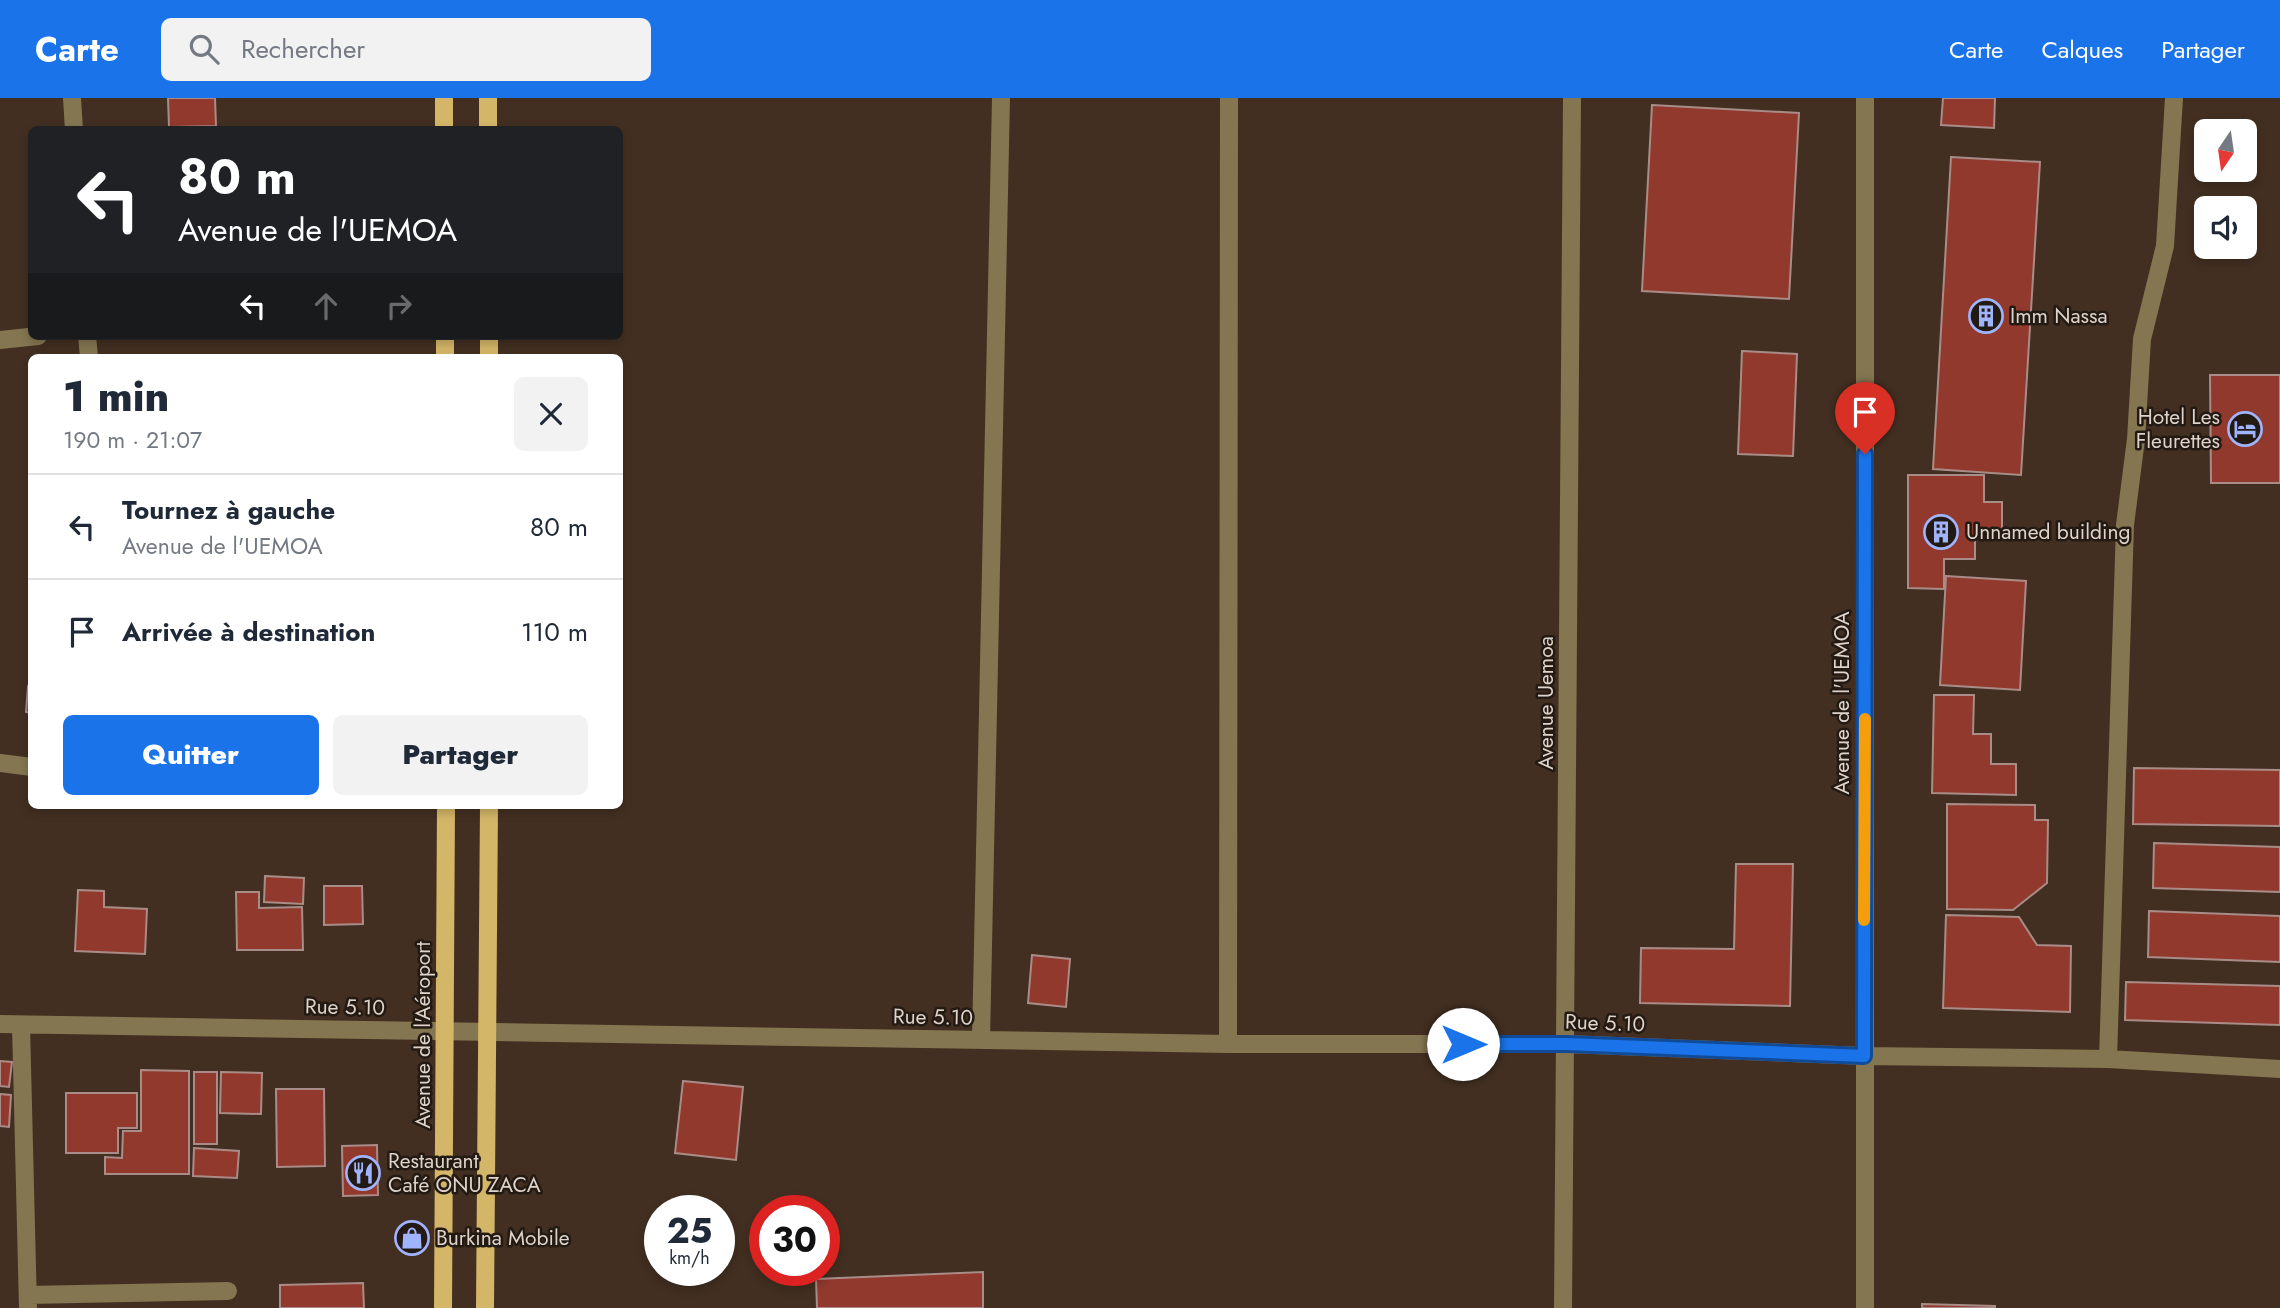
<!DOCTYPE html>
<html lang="fr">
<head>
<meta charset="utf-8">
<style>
  :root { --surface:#fff; --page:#f2f2f3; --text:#1f2937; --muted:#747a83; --line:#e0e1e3; --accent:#1a73e8 }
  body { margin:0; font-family:Jost,sans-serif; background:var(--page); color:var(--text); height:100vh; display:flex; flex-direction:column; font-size:26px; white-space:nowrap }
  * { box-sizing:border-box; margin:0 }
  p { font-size:23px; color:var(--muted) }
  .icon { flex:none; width:38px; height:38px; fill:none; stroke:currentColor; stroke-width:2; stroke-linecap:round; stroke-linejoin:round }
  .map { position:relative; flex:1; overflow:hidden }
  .details { position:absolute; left:28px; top:256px; width:595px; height:455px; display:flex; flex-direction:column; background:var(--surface); border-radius:10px; box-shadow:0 4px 10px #0003 }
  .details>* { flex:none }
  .banner { position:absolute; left:28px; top:28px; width:595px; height:214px; border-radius:10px; box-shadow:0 4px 10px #0003; background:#202124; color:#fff; overflow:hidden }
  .needle { width:46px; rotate:193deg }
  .controls { position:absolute; left:2194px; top:21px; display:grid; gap:14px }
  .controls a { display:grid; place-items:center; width:63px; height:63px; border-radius:10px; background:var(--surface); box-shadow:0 4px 10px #0003; font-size:35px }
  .speed { position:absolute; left:644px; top:1097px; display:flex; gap:14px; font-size:35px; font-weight:700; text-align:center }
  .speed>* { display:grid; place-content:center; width:91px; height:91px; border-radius:50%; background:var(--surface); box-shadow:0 4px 10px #0003; line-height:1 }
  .speed small { font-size:18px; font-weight:400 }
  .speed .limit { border:10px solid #d22; background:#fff; color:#111 }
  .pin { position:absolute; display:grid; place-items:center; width:60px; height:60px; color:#fff; margin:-72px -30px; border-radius:50% 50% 50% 0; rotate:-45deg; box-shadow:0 0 7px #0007 }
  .pin .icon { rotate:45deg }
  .me { position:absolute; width:77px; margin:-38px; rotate:90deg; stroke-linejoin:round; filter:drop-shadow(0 0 5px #0008) }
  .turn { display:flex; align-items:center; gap:24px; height:147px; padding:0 35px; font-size:32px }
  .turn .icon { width:91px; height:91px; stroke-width:2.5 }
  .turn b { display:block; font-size:49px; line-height:60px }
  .lanes { display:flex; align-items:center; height:66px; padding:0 35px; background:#0003; justify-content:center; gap:35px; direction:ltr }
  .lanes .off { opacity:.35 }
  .round { display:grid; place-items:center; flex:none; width:74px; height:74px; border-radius:10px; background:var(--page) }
  .overview { display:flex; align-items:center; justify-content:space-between; height:119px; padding:0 35px }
  h1 { font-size:42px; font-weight:800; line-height:52px }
  .button { display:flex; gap:14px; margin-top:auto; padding:14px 35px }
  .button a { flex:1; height:80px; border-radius:10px; background:var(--accent); color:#fff; font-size:28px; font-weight:800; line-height:80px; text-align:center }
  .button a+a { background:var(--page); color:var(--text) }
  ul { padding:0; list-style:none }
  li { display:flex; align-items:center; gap:21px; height:105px; padding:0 35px; border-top:2px solid var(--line) }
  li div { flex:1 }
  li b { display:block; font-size:26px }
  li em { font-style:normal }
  header { display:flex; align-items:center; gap:42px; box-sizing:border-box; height:98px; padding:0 35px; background:var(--accent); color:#fff }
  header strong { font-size:33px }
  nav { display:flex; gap:38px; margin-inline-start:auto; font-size:24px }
  .search { width:490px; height:63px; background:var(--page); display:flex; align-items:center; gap:18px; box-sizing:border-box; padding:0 24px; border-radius:10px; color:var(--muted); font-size:26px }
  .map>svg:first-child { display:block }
</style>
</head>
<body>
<header>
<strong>Carte</strong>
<div class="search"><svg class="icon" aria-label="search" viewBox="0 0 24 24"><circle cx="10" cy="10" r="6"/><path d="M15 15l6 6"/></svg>Rechercher</div>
<nav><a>Carte</a><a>Calques</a><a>Partager</a></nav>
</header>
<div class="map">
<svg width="2280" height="1210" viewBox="0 0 2280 1210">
  <rect width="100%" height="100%" fill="#422f21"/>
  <!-- building -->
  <path fill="#91392c" stroke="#a98c87" stroke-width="2" d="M168,0h47l1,28 -47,1z
    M1943,0h52l-1,30 -53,-3z
    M1652,7l147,8 -10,186 -147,-8z
    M1951,59l89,5 -19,313 -88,-6z
    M1742,253l55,3 -4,102 -55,-2z
    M2210,277h70v108h-69z
    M1908,377h76v27h18v30h-27v27h-31v30l-36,-1z
    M1946,478l80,5 -6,109 -80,-5z
    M28,588l4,1v26l-6,-1z
    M1934,597h40l-1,39h18v30h25v31l-84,-2z
    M2134,670l146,2v56l-147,-2z
    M1947,706l88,1v15h13l-1,63 -34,27 -66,-1z
    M2154,745l126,4v45l-127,-4z
    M1736,766h57l-3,142 -150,-3 1,-55 93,1z
    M265,778l39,2 -1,26 -39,-2z
    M324,788h38l1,38 -39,1z
    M78,792l26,1v16l43,2 -2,45 -70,-3z
    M236,794h23v16l43,-1 1,43h-66z
    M2149,813l131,5v46l-132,-5z
    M1946,817l73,2 18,28 34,1 -1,66 -127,-4z
    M1032,857l38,4 -4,48 -38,-4z
    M2126,884l154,4v39l-155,-5z
    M0,963l12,1 -3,25 -9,-1z
    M141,972l48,1v103h-84v-17l17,1 1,-27h18z
    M194,974h23v72h-23z
    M221,974l41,1 -1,41 -41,-1z
    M683,983l60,6 -7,73 -61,-7z
    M276,991h48l1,77 -48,1z
    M66,995h71v35h-19v25h-52z
    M0,996l11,1 -2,32 -9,-1z
    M377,1047l1,50 -35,1 -1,-50z
    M194,1050l45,3 -2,27 -44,-2z
    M983,1174v36h-166l-1,-29z
    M363,1185l1,25h-84v-23z
    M1922,1206l73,2v2h-73z"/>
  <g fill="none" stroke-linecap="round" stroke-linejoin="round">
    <!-- minor -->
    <path stroke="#847651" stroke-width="18" d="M72,0l2,32
      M87,238l2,21
      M0,242l38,-4
      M0,665l32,4
      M0,926l1228,20h339l297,12 244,3 172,10
      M21,927l7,283
      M981,942l20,-942
      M1228,946l1,-946
      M2108,961l17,-534 11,-86 6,-100 23,-93 9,-148
      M28,1197l200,-4
      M1563,1210l9,-1210
      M1865,1210v-1210"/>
    <!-- major -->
    <path stroke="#d4b668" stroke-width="18" d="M444,0v32
      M488,0v32
      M445,238v21
      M489,238v21
      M443,1210l3,-503
      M485,1210l4,-503"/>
  </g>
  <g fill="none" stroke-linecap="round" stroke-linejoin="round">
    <!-- route casing -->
    <g stroke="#114b97" stroke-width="18">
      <path id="route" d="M1463,946h104l297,12 1,-602"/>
    </g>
    <!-- route -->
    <use href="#route" stroke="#1a73e8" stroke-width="12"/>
    <!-- slow -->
    <path stroke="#f59e0b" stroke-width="12" d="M1864,822l1,-201"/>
  </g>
  <!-- icons -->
  <defs>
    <g id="building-ring" transform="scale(1.75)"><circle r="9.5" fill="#221a13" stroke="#a0b3fd" stroke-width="1.5"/><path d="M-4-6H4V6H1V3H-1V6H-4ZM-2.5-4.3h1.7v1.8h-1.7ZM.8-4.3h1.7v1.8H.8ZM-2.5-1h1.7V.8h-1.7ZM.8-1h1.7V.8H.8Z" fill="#a0b3fd"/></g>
    <g id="hotel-ring" transform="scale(1.75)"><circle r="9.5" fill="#221a13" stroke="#a0b3fd" stroke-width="1.5"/><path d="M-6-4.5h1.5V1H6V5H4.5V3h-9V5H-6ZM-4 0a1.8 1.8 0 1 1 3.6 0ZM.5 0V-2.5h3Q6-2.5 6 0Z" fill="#a0b3fd"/></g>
    <g id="restaurant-ring" transform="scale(1.75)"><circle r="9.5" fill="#221a13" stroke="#a0b3fd" stroke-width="1.5"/><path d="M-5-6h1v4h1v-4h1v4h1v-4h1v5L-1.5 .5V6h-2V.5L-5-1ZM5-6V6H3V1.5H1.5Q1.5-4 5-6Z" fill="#a0b3fd"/></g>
    <g id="shop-ring" transform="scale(1.75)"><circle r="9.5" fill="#221a13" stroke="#a0b3fd" stroke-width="1.5"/><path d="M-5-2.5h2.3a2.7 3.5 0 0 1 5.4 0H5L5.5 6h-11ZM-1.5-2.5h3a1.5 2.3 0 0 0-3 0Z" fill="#a0b3fd"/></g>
  </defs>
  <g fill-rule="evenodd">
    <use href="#building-ring" x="1986" y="218"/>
    <use href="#hotel-ring" x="2245" y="331"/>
    <use href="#building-ring" x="1941" y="434"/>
    <use href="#restaurant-ring" x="363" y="1075"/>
    <use href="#shop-ring" x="412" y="1140"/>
  </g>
  <g text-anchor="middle" stroke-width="5" stroke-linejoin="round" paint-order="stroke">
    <!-- poi labels -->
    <g font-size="21" fill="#ded2c9" stroke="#221a13" text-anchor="start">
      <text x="2010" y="225">Imm Nassa</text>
      <text x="2220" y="326" text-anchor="end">Hotel Les<tspan x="2220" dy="24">Fleurettes</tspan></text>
      <text x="1966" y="441">Unnamed building</text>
      <text x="388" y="1070">Restaurant<tspan x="388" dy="24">Café ONU ZACA</tspan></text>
      <text x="436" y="1147">Burkina Mobile</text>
    </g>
    <!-- street labels -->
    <g font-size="21" fill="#ded2c9" stroke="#221a13">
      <text transform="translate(1546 605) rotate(-90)" y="7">Avenue Uemoa</text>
      <text transform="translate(1842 605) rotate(-90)" y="7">Avenue de l'UEMOA</text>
      <text transform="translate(345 909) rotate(1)" y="7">Rue 5.10</text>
      <text transform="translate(933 919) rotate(1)" y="7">Rue 5.10</text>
      <text transform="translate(1605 925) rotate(2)" y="7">Rue 5.10</text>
      <text transform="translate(423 937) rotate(-90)" y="7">Avenue de l'Aéroport</text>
    </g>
  </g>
</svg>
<div class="controls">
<a><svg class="needle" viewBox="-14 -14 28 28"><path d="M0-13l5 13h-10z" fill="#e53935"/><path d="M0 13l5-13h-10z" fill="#747a83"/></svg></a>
<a><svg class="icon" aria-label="sound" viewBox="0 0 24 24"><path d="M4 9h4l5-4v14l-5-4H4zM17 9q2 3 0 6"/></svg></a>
</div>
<div class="speed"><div>25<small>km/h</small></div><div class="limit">30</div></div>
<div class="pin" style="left:1865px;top:356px;background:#d93025"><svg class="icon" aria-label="arrive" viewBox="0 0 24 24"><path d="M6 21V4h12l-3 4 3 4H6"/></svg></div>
<svg class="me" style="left:1463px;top:946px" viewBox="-20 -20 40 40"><circle r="19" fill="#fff"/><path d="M0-13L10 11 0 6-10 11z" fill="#1a73e8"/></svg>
<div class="banner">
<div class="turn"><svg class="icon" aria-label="left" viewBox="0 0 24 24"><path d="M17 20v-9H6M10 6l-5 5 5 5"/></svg><div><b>80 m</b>Avenue de l'UEMOA</div></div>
<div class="lanes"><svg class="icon" aria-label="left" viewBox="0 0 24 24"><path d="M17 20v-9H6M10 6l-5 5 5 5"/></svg><svg class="icon off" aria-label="ahead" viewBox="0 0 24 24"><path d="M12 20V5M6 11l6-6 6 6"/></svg><svg class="icon off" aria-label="right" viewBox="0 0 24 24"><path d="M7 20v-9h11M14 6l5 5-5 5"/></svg></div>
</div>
<section class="details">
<div class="overview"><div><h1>1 min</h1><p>190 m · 21:07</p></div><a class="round"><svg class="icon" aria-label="close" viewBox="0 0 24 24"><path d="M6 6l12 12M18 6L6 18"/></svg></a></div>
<ul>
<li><svg class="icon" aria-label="left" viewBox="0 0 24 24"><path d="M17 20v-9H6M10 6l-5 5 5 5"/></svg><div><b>Tournez à gauche</b><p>Avenue de l'UEMOA</p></div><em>80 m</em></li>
<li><svg class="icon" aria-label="arrive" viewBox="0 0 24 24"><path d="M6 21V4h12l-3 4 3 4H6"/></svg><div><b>Arrivée à destination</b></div><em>110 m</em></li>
</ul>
<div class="button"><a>Quitter</a><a>Partager</a></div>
</section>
</div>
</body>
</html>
